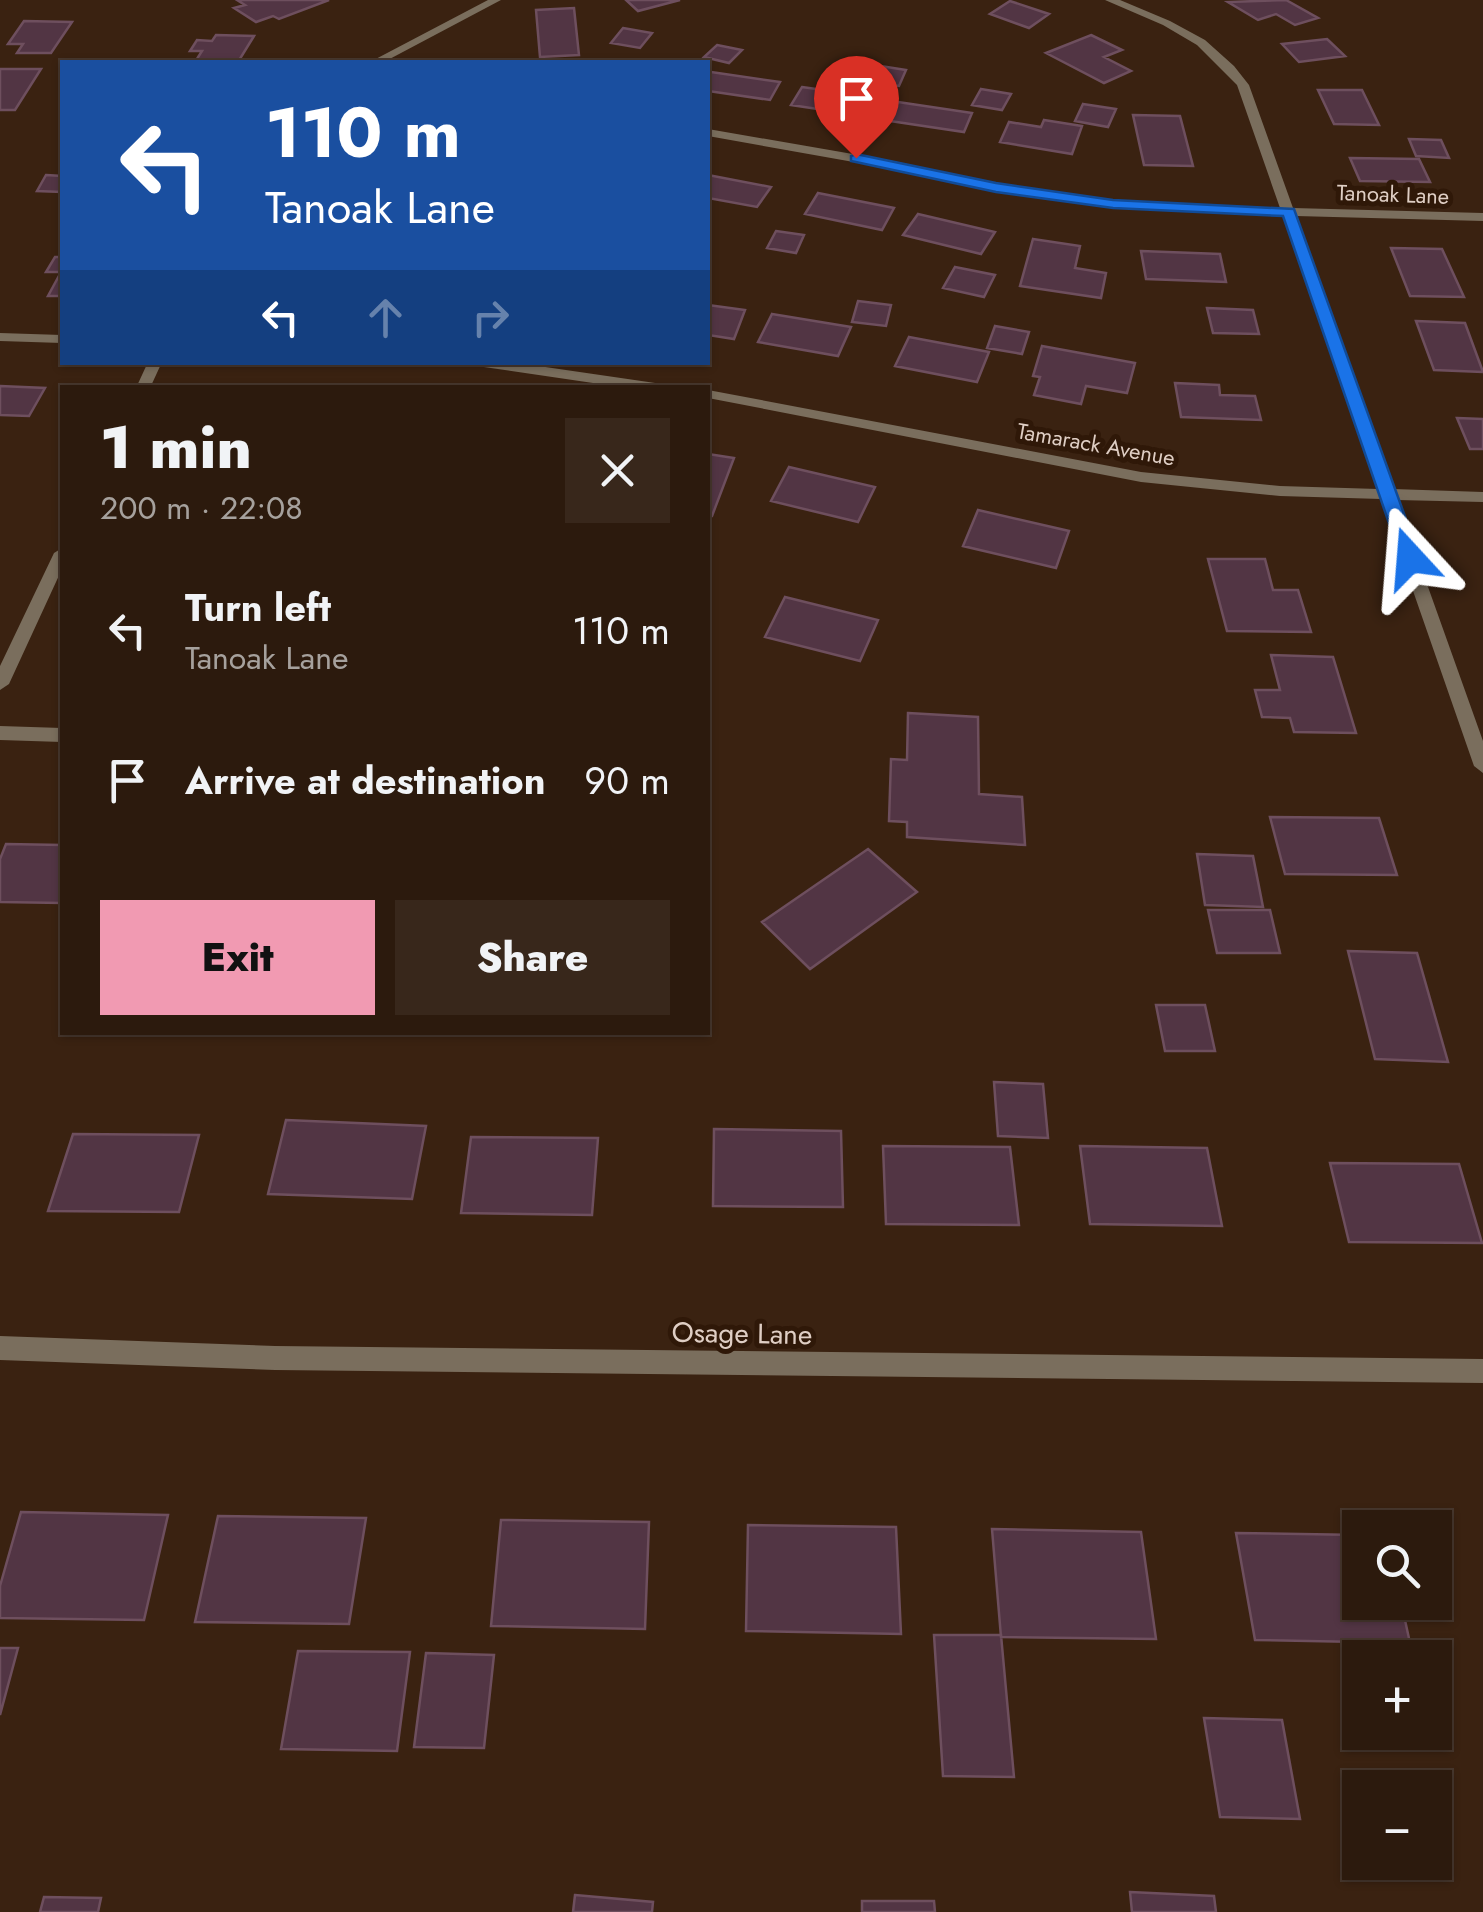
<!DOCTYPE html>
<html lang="en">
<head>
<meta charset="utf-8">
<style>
  :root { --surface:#2c1a0d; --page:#38271b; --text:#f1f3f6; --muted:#a6a19d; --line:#48382e; --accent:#f19ab2 }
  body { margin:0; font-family:Jost,sans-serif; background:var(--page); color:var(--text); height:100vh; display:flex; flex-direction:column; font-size:38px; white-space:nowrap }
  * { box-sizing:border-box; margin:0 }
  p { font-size:32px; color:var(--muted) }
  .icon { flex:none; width:55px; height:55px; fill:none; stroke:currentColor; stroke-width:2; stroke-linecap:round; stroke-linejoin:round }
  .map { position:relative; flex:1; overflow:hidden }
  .panel { position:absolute; left:60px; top:385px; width:650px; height:650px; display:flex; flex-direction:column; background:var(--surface); border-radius:0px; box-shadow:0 2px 8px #0004,0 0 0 2px var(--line) }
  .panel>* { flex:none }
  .guide { position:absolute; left:60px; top:60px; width:650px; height:305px; border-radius:0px; box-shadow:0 2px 8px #0004,0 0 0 2px var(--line); background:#1a4fa0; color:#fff; overflow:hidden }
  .controls { position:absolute; left:1342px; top:1510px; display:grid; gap:20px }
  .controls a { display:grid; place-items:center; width:110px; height:110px; border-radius:0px; background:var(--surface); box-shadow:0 2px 8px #0004,0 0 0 2px var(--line); font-size:50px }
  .pin { position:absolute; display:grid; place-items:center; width:85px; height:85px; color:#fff; margin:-102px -42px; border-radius:50% 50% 50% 0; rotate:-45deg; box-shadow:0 0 10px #0007 }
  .pin .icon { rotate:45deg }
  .me { position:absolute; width:110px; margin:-55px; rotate:341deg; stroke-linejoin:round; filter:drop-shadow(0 0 8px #0008) }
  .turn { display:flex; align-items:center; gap:35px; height:210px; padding:0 40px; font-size:45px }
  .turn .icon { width:130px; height:130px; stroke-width:2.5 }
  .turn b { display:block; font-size:70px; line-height:85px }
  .lanes { display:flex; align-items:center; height:95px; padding:0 40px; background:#0003; justify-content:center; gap:50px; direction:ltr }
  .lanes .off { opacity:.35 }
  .round { display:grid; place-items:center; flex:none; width:105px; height:105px; border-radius:0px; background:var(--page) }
  .summary { display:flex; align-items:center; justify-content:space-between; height:170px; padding:0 40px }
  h1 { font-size:60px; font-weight:800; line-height:75px }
  .button { display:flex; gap:20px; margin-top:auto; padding:20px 40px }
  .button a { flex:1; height:115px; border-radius:0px; background:var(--accent); color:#111; font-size:40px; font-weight:800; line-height:115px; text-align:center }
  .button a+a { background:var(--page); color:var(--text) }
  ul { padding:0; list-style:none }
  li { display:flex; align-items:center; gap:30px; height:150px; padding:0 40px }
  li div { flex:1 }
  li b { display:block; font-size:38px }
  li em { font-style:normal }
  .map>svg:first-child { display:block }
</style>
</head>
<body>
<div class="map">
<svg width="1483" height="1912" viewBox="0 0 1483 1912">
  <rect width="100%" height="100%" fill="#3a2211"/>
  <!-- building -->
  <path fill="#523544" stroke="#6e4f5e" stroke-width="2.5" d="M237,0h92l-50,19 -6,-3 -17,6 -22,-14 11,-3z
    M626,0h54l-42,11z
    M1286,0l32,18 -23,7 -19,-11 -18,6 -30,-18z
    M1010,1l39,13 -20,14 -39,-14z
    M574,8l5,47 -39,2 -4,-47z
    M24,21l48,1 -21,31h-34l6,-9h-15z
    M623,28l29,5 -12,15 -29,-5z
    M216,35l38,1 -16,26h-43l7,-11h-12l7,-11 15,1z
    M1091,35l31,15 -18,7 27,14 -27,12 -58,-30z
    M1327,39l18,17 -46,6 -17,-18z
    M717,45l25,5 -13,13 -25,-6z
    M874,65l32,5 -7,16 -34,-4z
    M0,69h41l-26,41h-15z
    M711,72l69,10 -10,18 -62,-9z
    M802,87l71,10 -9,19 -73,-11z
    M981,89l30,5 -9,16 -30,-5z
    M1318,90h44l17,35 -45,-1z
    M898,102l74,11 -8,19 -74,-11z
    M1083,104l33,5 -8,18 -33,-6z
    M1133,115l47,1 13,50 -49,-1z
    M1044,120l38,6 -10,28 -72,-12 9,-20 32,5z
    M1409,139l32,1 8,18 -33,-2z
    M1350,158l69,1 11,23 -70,-1z
    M46,175l16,1v16l-25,-1z
    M708,175l63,12 -14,20 -49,-9z
    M818,193l76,15 -12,22 -77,-16z
    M918,214l77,18 -14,22 -78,-19z
    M776,231l28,4 -8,18 -29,-5z
    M1033,239l47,7 -5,22 31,5 -5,25 -81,-12z
    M1391,248l51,1 22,48 -54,-1z
    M1141,251l79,3 6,28 -80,-3z
    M55,257h7v39h-14l13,-24h-15z
    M955,267l40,8 -11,22 -41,-9z
    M858,301l33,4 -5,21 -34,-4z
    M708,305l37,5 -11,29 -26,-4z
    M1207,308l46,2 6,24 -46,-1z
    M772,314l79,13 -13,29 -80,-14z
    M1416,321l49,2 18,49 -49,-2z
    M995,326l34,6 -7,22 -35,-6z
    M909,337l80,15 -12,30 -82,-16z
    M1042,346l93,17 -8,30 -41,-7 -5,18 -47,-9 6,-18 -7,-1z
    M1175,383l44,2 1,10 35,1 6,24 -80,-3z
    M0,386l45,2 -16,28 -29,-1z
    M1457,418l26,1v30h-13z
    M708,454l26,4 -22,58h-4z
    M789,467l86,20 -17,35 -87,-21z
    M978,510l91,21 -13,37 -93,-22z
    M1208,559h57l8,31h25l13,42 -84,-1z
    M785,597l93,23 -18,41 -95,-24z
    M1271,655l62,2 23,76 -62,-1 -4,-14 -28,-1 -7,-27h25z
    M908,713l70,4 1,77 43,3 3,48 -118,-8v-15l-18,-1 2,-62 16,1z
    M1270,817l109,1 18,57 -112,-1z
    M6,844l56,1v58l-62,-1v-43z
    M868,849l49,43 -107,77 -48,-47z
    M1197,854l56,2 10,51 -58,-2z
    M1208,910h62l10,43h-63z
    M1348,951l69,2 31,109 -73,-3z
    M1156,1005h49l10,46h-50z
    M994,1082l49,2 5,54 -50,-2z
    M286,1120l140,6 -14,73 -144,-5z
    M714,1129l127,2 2,76 -130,-1z
    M73,1134l126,1 -20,77 -131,-1z
    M471,1137l127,1 -6,77 -131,-2z
    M883,1146l127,1 9,78 -133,-1z
    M1080,1146l127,2 15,78 -132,-2z
    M1330,1163l129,1 23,79 -133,-1z
    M21,1512l147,3 -24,105 -144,-2v-32z
    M218,1516l148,2 -17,106 -154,-2z
    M501,1520l148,2 -4,107 -154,-3z
    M748,1525l148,2 5,107 -155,-3z
    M992,1529l149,3 15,107 -155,-2z
    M1236,1533l124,2v67h41l9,41 -155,-3z
    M934,1635h67l13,142 -71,-1z
    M0,1648h18l-18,67z
    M298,1651l112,1 -13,99 -116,-2z
    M426,1653l68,2 -10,93 -70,-1z
    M1204,1718l78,2 18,99 -80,-2z
    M1130,1892l84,4 2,16h-84z
    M575,1895l78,7 -1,10h-79z
    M44,1897l57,1 -3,14h-58z
    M862,1901h72l1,11h-73z"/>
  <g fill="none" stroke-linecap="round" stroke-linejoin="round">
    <!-- street -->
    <path fill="#7a6e5d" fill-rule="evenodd" d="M488,0h13l-117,62h-14z
      M1105,0h15l50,21 35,19 29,26 15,19 44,123 190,5v8l-187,-5 97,273 90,3v10l-86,-2 86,241v32l-9,-7 -93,-267 -101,-3 -139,-14 -433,-84v-8l433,82 139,14 98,3 -95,-273 -170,-8 -117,-17 -103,-22 -185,-33v-7l185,32 103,22 117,17 167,8 -43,-123 -40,-40 -34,-20z
      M0,333l62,2v8l-62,-2z
      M148,362h14l-12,26h-14z
      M470,362h41l151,22 7,4h-42l-150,-22z
      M62,548v21l-53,115 -9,6v-24l54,-113z
      M0,726l62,2v14l-62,-2z
      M0,1336l275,10 1208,13v24l-1208,-13 -275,-10z"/>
  </g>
  <!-- route -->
  <path fill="#1a73e8" stroke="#114b97" stroke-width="2.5" d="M856,154l140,29 117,17 181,9 126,349 -3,4 -7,2 -9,-6 -118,-342 -170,-8 -117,-16 -145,-31v-5z"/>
  <g text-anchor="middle" stroke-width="10" stroke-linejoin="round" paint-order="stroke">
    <!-- far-street labels -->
    <g font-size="22" fill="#dfcec4" stroke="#2f1808">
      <text transform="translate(1393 194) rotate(2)" y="8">Tanoak Lane</text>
      <text transform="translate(1096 444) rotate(10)" y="8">Tamarack Avenue</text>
    </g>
    <!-- street labels -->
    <g font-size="28" fill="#dfcec4" stroke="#2f1808">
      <text transform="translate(742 1333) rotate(1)" y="10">Osage Lane</text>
    </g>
  </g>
</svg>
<div class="controls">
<a><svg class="icon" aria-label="search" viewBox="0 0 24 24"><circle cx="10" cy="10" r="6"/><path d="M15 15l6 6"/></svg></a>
<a>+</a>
<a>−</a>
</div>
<div class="pin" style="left:856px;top:158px;background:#d93025"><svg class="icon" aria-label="arrive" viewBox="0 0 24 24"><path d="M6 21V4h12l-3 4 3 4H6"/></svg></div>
<svg class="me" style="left:1410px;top:558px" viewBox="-20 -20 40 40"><path d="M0-17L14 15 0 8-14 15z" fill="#1a73e8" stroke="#fff" stroke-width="4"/></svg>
<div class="guide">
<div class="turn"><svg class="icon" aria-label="left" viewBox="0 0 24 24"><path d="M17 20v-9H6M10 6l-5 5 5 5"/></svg><div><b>110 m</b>Tanoak Lane</div></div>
<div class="lanes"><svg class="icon" aria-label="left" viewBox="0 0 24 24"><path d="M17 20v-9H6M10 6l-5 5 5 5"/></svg><svg class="icon off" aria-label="ahead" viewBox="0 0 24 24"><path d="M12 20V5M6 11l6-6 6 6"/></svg><svg class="icon off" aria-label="right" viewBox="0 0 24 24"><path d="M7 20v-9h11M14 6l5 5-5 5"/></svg></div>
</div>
<section class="panel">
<div class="summary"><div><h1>1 min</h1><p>200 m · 22:08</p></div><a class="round"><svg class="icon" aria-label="close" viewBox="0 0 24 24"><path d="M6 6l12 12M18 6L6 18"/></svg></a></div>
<ul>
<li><svg class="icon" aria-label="left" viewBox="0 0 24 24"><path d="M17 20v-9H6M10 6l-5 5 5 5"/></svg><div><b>Turn left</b><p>Tanoak Lane</p></div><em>110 m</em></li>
<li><svg class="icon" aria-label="arrive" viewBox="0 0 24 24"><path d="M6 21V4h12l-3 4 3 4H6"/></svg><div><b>Arrive at destination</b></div><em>90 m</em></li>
</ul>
<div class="button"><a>Exit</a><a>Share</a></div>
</section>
</div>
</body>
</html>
